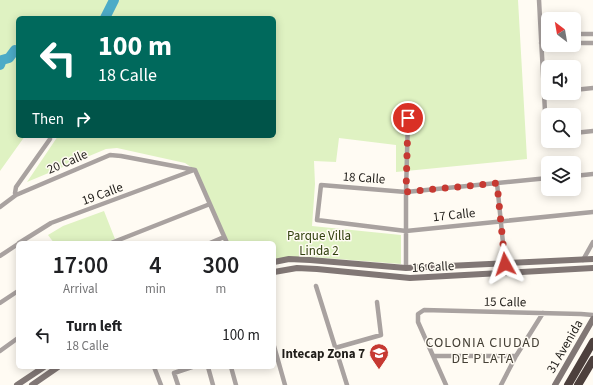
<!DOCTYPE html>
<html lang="en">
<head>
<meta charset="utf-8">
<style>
  :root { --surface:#fff; --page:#f6f6f6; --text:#202124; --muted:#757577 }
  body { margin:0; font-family:"Source Sans 3",sans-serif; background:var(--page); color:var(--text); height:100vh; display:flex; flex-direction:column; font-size:15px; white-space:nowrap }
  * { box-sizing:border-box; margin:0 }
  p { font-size:13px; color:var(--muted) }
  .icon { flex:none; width:22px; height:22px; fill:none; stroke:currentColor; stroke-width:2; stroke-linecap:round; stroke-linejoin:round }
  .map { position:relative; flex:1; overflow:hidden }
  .panel { position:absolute; left:16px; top:241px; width:260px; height:128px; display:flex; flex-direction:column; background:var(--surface); border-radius:6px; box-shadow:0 2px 10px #0003 }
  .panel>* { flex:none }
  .banner { position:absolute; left:16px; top:16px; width:260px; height:122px; border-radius:6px; box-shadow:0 2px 10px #0003; background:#00695c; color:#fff; overflow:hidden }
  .needle { width:26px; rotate:329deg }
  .fabs { position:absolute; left:541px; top:12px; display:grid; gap:8px }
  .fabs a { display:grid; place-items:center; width:40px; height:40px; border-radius:6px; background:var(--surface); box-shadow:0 2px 10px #0003; font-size:20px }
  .pin { position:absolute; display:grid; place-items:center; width:34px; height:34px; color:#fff; margin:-17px; border:2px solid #fff; border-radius:50%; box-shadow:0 1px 4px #0007 }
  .me { position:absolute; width:44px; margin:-22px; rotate:355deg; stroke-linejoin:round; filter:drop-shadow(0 0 3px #0008) }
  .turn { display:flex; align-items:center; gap:14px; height:84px; padding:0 16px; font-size:18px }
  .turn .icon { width:52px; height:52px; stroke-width:2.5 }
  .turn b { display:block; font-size:28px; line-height:34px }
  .then { display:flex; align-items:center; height:38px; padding:0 16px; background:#0003; gap:8px; font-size:15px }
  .eta { display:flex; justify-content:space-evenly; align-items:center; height:68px; text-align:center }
  .eta b { font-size:24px; font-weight:600; line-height:28px }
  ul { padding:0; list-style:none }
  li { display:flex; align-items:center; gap:12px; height:52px; padding:0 16px }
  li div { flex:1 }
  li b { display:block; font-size:15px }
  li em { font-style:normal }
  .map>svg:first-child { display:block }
</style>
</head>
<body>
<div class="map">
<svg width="593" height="385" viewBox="0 0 593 385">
  <rect width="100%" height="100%" fill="#fffbf3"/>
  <!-- green -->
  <path fill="#dff2c2" d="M0,0h518l9,159 -131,13v-27l-57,-7 -3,24 -22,-1 1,23 -3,42 89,9v29l-100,-8 -27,7v-20h-47l-30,-72 -12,-8 -68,-15 -11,1 -79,33 31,-46h216v-118h-256v118h7l-25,35z
    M104,211l11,28 -11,4h-50l-6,-8 15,-9z"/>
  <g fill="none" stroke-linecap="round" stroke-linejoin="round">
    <!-- river -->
    <path stroke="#4cabc7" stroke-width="10" d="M105,18l9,-18
      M0,65l2,-5 7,-2 6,-8 3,1"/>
    <!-- street -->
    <path stroke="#a9a2a0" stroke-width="4.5" d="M539,0l7,130 2,1
      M574,34h19
      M541,43h7
      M574,43h19
      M574,90l19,-2
      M574,133l19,-2
      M195,170l32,73
      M574,176l19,-2
      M548,178l-142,14 -85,-7 -4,35 89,11 187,-19
      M497,183l9,90
      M16,195l-1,-2 1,-6 34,-48
      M0,207l16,-12 94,-40 11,1 74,14
      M19,243l32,-20 143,-53
      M111,243l99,-39
      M210,243l14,-6
      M0,256l18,-12
      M583,260l10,-18
      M406,268v-76l2,-74
      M316,286l31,99
      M0,303l18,-12
      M274,346l11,39
      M335,348l46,-13 -4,-33
      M0,351l18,-13
      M433,356h83
      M154,367l7,18
      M208,367l5,18
      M231,367l5,18
      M178,385l-4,-12 18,-6
      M446,385l-28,-63v-8l6,-4 157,4 12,1
      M501,385l15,-29 27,-43"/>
    <!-- secondary -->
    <path stroke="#817775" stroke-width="6" d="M274,262l15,-3 21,1 96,8 187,-9
      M274,272l23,-4 20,1 93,9 183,-10
      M17,385l27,-18
      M32,385l26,-18
      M555,385l38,-66"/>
    <!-- highway -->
    <path stroke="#4d403d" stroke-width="8" d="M568,385l25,-43
      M578,385l15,-25"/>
  </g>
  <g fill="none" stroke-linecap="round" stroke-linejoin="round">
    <!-- route -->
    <path stroke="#c63932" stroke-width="7" stroke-dasharray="0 12.6" d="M408,118l-2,74 91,-9 8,81"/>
  </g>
  <!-- icons -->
  <defs>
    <g id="university-pin" transform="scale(1)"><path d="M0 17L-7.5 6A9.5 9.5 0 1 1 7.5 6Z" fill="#c63932" stroke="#fffbf3"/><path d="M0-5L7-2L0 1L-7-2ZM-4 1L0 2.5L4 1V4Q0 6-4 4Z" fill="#fff"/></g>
  </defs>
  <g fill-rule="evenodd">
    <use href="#university-pin" x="379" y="353"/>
  </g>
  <g text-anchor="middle" stroke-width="3" stroke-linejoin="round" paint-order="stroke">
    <!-- street labels -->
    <g font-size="13" fill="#211e1a" stroke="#fffbf3">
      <text transform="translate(67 161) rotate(-23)" y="5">20 Calle</text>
      <text transform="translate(364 177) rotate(4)" y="5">18 Calle</text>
      <text transform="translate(102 193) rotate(-20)" y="5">19 Calle</text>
      <text transform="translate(454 214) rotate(-6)" y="5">17 Calle</text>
      <text transform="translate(433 266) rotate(-3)" y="5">16 Calle</text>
      <text transform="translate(505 301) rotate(1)" y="5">15 Calle</text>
      <text transform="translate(564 346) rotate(-60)" y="5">31 Avenida</text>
    </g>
    <!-- park labels -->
    <g font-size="13" fill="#303f0c" stroke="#fffbf3">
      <text x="319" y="240">Parque Villa<tspan x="319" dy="15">Linda 2</tspan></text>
    </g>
    <!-- poi labels -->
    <g font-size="13" font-weight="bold" fill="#211e1a" stroke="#fffbf3" text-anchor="end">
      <text x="365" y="358">Intecap Zona 7</text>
    </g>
    <!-- neighbourhood labels -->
    <g font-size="14" letter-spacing="1" fill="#454036" stroke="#fffbf3">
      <text x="483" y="347">COLONIA CIUDAD<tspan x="483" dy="16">DE PLATA</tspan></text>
    </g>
  </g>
</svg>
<div class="fabs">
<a><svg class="needle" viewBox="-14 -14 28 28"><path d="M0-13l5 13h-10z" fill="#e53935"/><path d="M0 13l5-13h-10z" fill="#757577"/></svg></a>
<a><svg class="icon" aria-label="sound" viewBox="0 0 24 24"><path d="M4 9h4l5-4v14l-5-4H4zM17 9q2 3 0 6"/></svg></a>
<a><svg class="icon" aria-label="search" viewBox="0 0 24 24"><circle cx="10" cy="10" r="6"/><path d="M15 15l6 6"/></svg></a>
<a><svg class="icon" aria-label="layers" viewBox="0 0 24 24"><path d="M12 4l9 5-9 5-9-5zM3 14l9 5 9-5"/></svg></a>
</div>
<div class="pin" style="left:408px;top:118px;background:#d93025"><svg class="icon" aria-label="arrive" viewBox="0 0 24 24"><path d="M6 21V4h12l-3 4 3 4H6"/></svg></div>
<svg class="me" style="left:505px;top:264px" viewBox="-20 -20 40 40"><path d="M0-17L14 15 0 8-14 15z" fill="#c63932" stroke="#fff" stroke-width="4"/></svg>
<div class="banner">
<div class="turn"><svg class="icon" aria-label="left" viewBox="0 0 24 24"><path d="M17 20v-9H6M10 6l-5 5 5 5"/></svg><div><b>100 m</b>18 Calle</div></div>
<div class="then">Then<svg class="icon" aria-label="right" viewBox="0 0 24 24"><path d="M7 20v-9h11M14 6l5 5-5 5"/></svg></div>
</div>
<section class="panel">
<div class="eta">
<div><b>17:00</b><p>Arrival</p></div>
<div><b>4</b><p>min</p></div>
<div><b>300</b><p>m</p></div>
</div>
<ul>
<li><svg class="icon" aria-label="left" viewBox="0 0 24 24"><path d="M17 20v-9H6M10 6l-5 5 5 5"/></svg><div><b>Turn left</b><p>18 Calle</p></div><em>100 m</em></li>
</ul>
</section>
</div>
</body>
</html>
